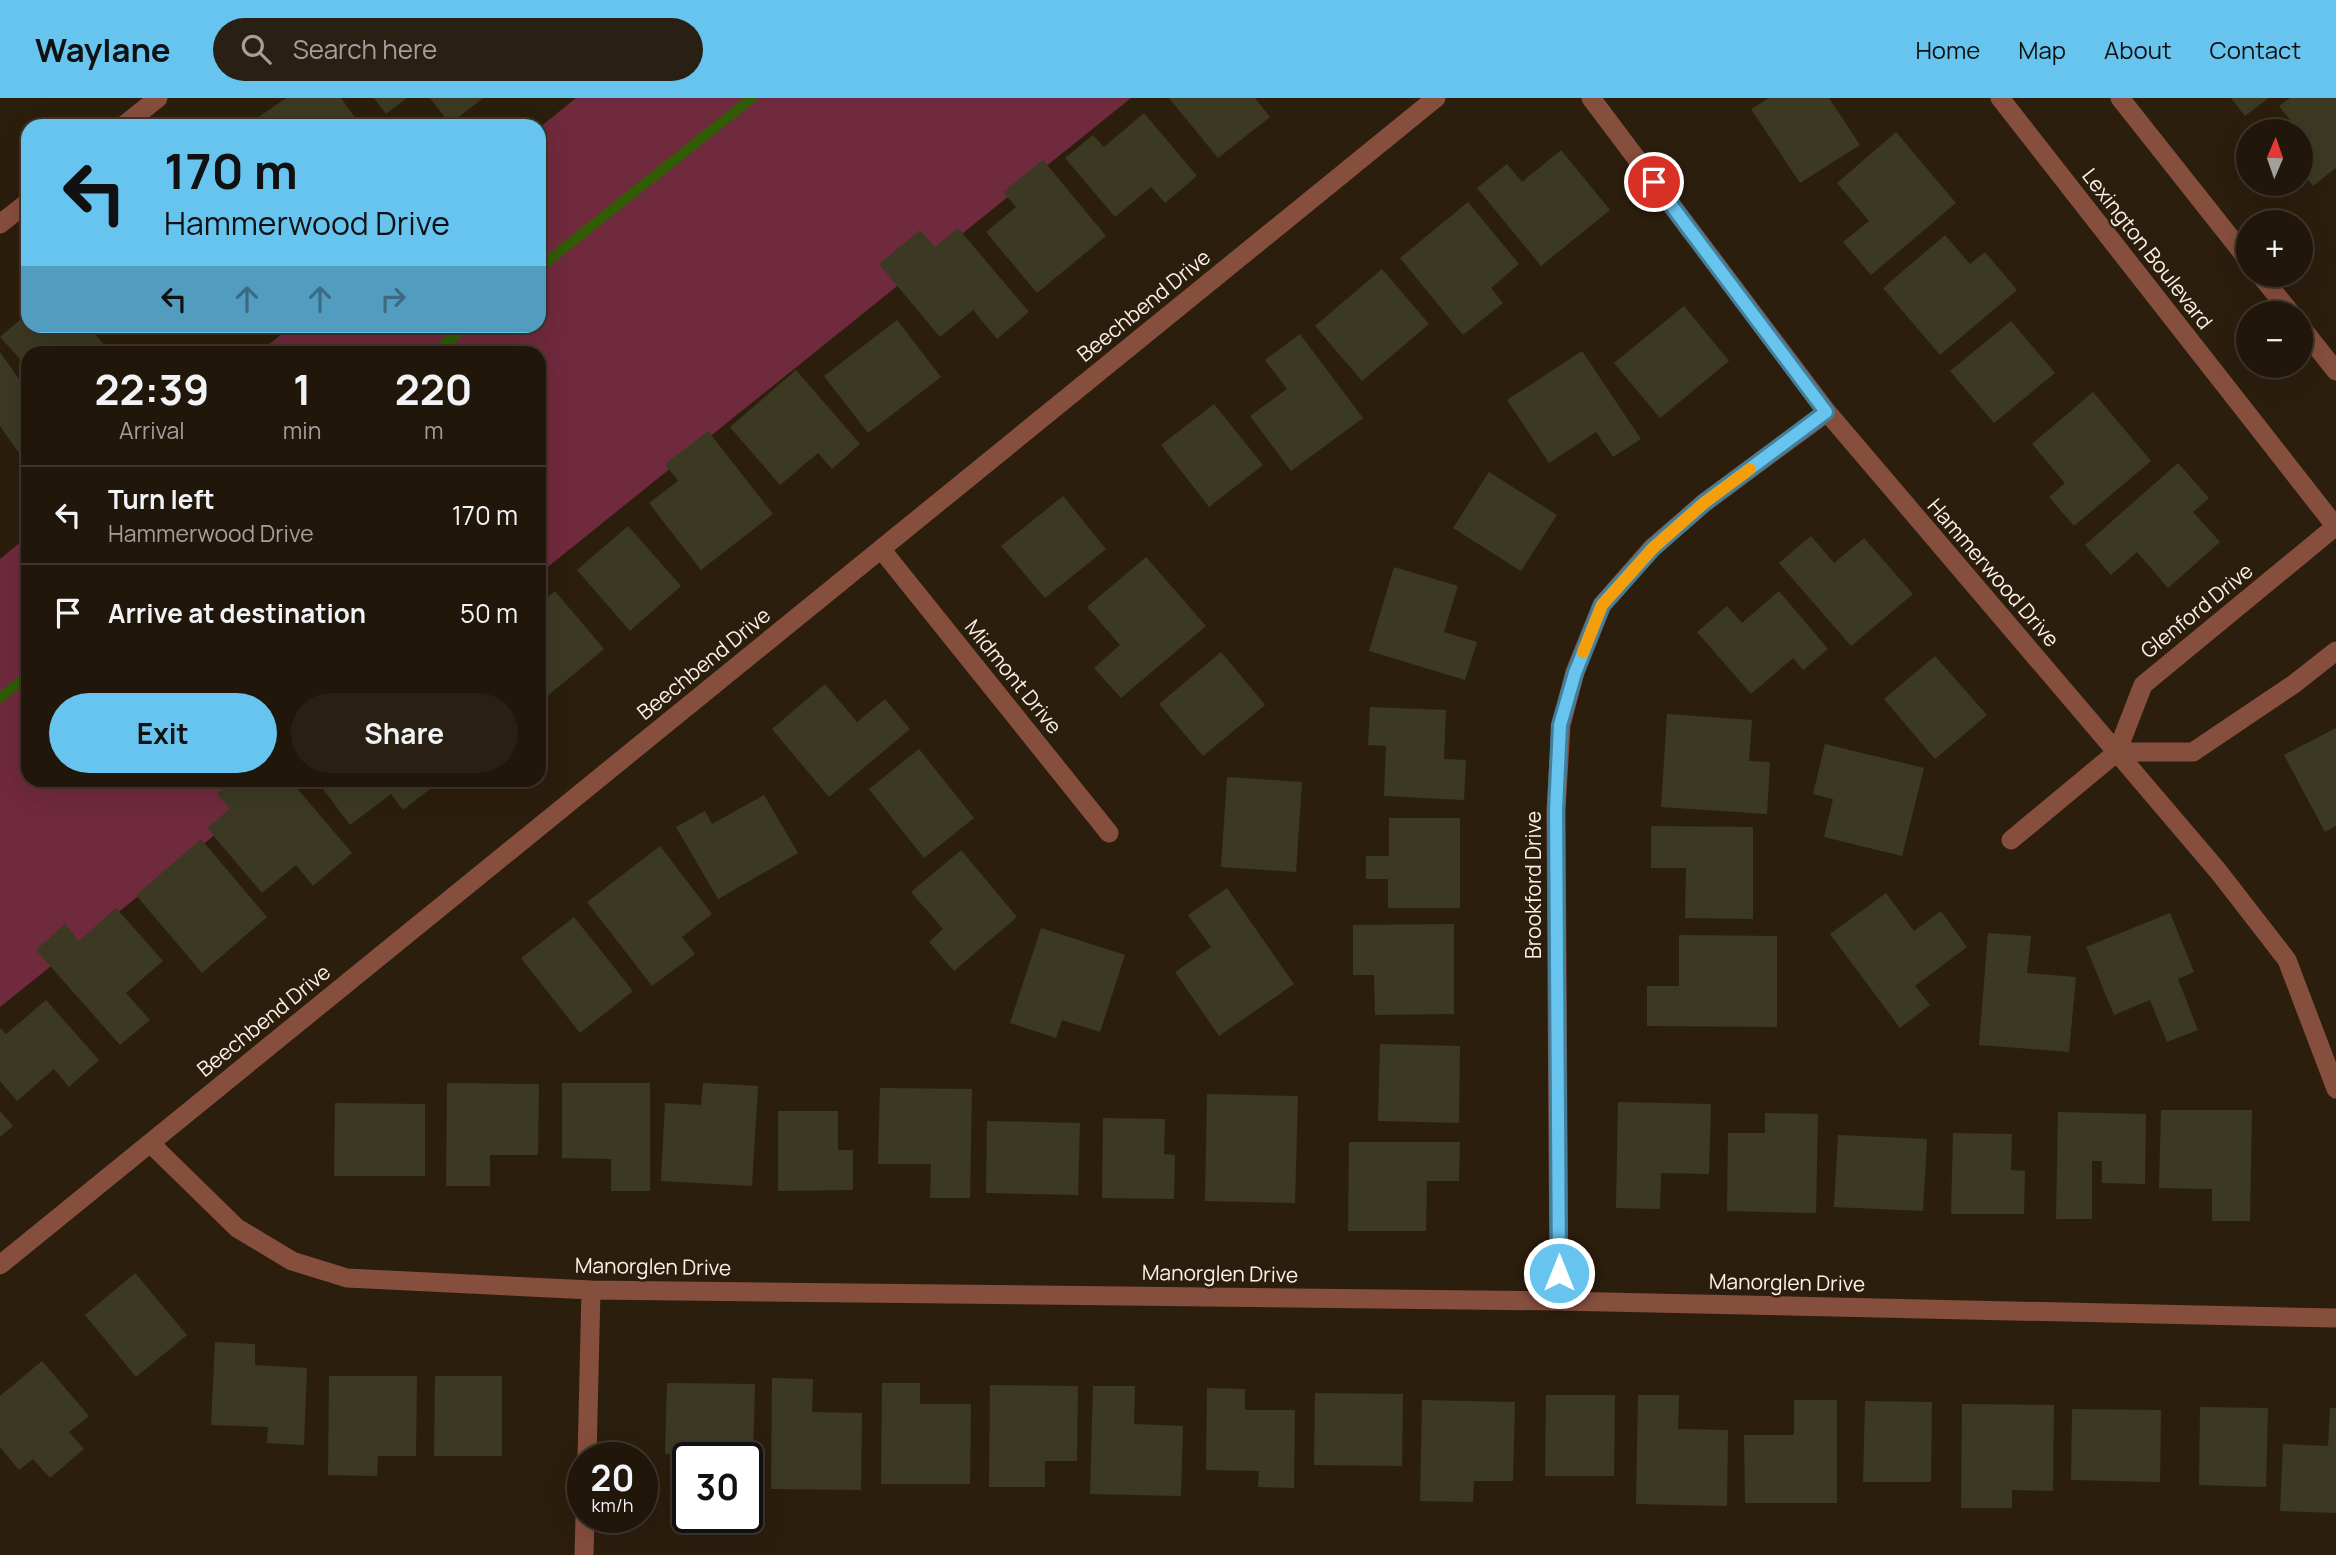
<!DOCTYPE html>
<html lang="en">
<head>
<meta charset="utf-8">
<style>
  :root { --surface:#21160a; --page:#291f13; --text:#f1f3f6; --muted:#a29f9c; --line:#3e352b; --accent:#66c4ef }
  body { margin:0; font-family:Manrope,sans-serif; background:var(--page); color:var(--text); height:100vh; display:flex; flex-direction:column; font-size:26px; white-space:nowrap }
  * { box-sizing:border-box; margin:0 }
  p { font-size:23px; color:var(--muted) }
  .icon { flex:none; width:38px; height:38px; fill:none; stroke:currentColor; stroke-width:2; stroke-linecap:round; stroke-linejoin:round }
  .map { position:relative; flex:1; overflow:hidden }
  .drawer { position:absolute; left:21px; top:248px; width:525px; height:441px; display:flex; flex-direction:column; background:var(--surface); border-radius:21px; box-shadow:0 7px 28px #0002,0 0 0 2px var(--line) }
  .drawer>* { flex:none }
  .top-card { position:absolute; left:21px; top:21px; width:525px; height:214px; border-radius:21px; box-shadow:0 7px 28px #0002,0 0 0 2px var(--line); background:#66c4ef; color:#111; overflow:hidden }
  .needle { width:46px; rotate:2deg }
  .tools { position:absolute; left:2236px; top:21px; display:grid; gap:14px }
  .tools a { display:grid; place-items:center; width:77px; height:77px; border-radius:50%; background:var(--surface); box-shadow:0 7px 28px #0002,0 0 0 2px var(--line); font-size:35px }
  .speed { position:absolute; left:567px; top:1344px; display:flex; gap:14px; font-size:35px; font-weight:700; text-align:center }
  .speed>* { display:grid; place-content:center; width:91px; height:91px; border-radius:50%; background:var(--surface); box-shadow:0 7px 28px #0002,0 0 0 2px var(--line); line-height:1 }
  .speed small { font-size:18px; font-weight:400 }
  .speed .limit { border:4px solid #111; border-radius:10px; background:#fff; color:#111 }
  .pin { position:absolute; display:grid; place-items:center; width:60px; height:60px; color:#fff; margin:-30px; border:4px solid #fff; border-radius:50%; box-shadow:0 2px 7px #0007 }
  .me { position:absolute; width:77px; margin:-38px; rotate:0deg; stroke-linejoin:round; filter:drop-shadow(0 0 5px #0008) }
  .turn { display:flex; align-items:center; gap:24px; height:147px; padding:0 28px; font-size:32px }
  .turn .icon { width:91px; height:91px; stroke-width:2.5 }
  .turn b { display:block; font-size:49px; line-height:60px }
  .lanes { display:flex; align-items:center; height:66px; padding:0 28px; background:#0003; justify-content:center; gap:35px; direction:ltr }
  .lanes .off { opacity:.35 }
  .eta { display:flex; justify-content:space-evenly; align-items:center; height:119px; text-align:center }
  .eta b { font-size:42px; font-weight:700; line-height:49px }
  .action { display:flex; gap:14px; margin-top:auto; padding:14px 28px }
  .action a { flex:1; height:80px; border-radius:42px; background:var(--accent); color:#111; font-size:28px; font-weight:700; line-height:80px; text-align:center }
  .action a+a { background:var(--page); color:var(--text) }
  ul { padding:0; list-style:none }
  li { display:flex; align-items:center; gap:21px; height:98px; padding:0 28px; border-top:2px solid var(--line) }
  li div { flex:1 }
  li b { display:block; font-size:26px }
  li em { font-style:normal }
  header { display:flex; align-items:center; gap:42px; box-sizing:border-box; height:98px; padding:0 35px; background:var(--accent); color:#111 }
  header strong { font-size:33px }
  nav { display:flex; gap:38px; margin-inline-start:auto; font-size:24px }
  .search { width:490px; height:63px; background:var(--page); display:flex; align-items:center; gap:18px; box-sizing:border-box; padding:0 24px; border-radius:38px; color:var(--muted); font-size:26px }
  .map>svg:first-child { display:block }
</style>
</head>
<body>
<header>
<strong>Waylane</strong>
<div class="search"><svg class="icon" aria-label="search" viewBox="0 0 24 24"><circle cx="10" cy="10" r="6"/><path d="M15 15l6 6"/></svg>Search here</div>
<nav><a>Home</a><a>Map</a><a>About</a><a>Contact</a></nav>
</header>
<div class="map">
<svg width="2336" height="1457" viewBox="0 0 2336 1457">
  <rect width="100%" height="100%" fill="#2c1e0d"/>
  <!-- green -->
  <path fill="#702a3d" d="M576,0h555l-592,476v-220h-282l35,-28h247v-198z
    M28,438v244l254,1 -282,226v-448z"/>
  <g fill="none" stroke-linecap="round" stroke-linejoin="round">
    <!-- stream -->
    <path stroke="#315b05" stroke-width="10" d="M539,170l213,-170
      M432,256l35,-28
      M0,600l28,-23"/>
  </g>
  <!-- building -->
  <path fill="#3c3923" d="M286,0h55l20,28h-109l-2,-3z
    M374,0h33l-21,16z
    M430,0h53l-33,26z
    M1169,0h86l15,19 -52,41z
    M1769,0h60l31,47 -60,38 -49,-74z
    M2231,0h38l-24,18z
    M2290,0h46v70l-23,18 -12,-15v-30l4,-2 -4,-8h-2l-20,-25z
    M1144,15l53,63 -32,27 -14,-16 -36,30 -50,-59 28,-23 11,12z
    M1896,34l60,71 -85,72 -28,-33 26,-21 -32,-38z
    M1561,52l49,60 -69,56 -64,-78 30,-24 15,18z
    M1043,62l63,76 -69,57 -51,-61 30,-25 -13,-15z
    M1468,104l51,62 -28,24 12,15 -40,32 -63,-77z
    M958,130l71,84 -32,27 -24,-29 -33,27 -61,-73 41,-34 15,17z
    M1945,137l25,29 15,-12 32,38 -77,65 -57,-67z
    M1382,171l47,55 -67,57 -47,-55z
    M1684,208l45,55 -69,57 -46,-55z
    M28,215v13h60l24,28h-84v14l-28,-31z
    M897,222l44,57 -73,56 -44,-57z
    M2011,223l44,52 -61,50 -44,-52z
    M1300,236l63,84 -72,53 -41,-55 37,-27 -22,-29z
    M1582,253l59,88 -28,18 -17,-25 -47,31 -42,-63z
    M0,254l28,40v74l-28,-40z
    M796,272l64,74 -28,25 -14,-16 -38,32 -50,-58z
    M2093,294l58,69 -77,65 -25,-29 16,-14 -33,-39z
    M1214,306l49,61 -54,42 -48,-62z
    M708,333l65,83 -72,56 -52,-67 29,-22 -13,-17z
    M2178,365l31,35 -16,14 27,30 -52,46 -31,-36 -26,23 -26,-30z
    M1489,374l68,43 -36,56 -68,-43z
    M1063,398l43,53 -61,49 -44,-52z
    M628,428l53,60 -51,45 -53,-61z
    M1811,438l23,27 30,-25 49,56 -62,52 -72,-83z
    M1146,459l60,69 -85,72 -27,-30 26,-23 -33,-38z
    M1394,469l64,19 -14,46 33,10 -12,38 -96,-29z
    M555,493l49,58 -65,54v-98z
    M1779,493l49,58 -25,21 -10,-12 -42,36 -54,-62 30,-26 15,17z
    M1221,554l44,53 -62,51 -44,-52z
    M1935,558l52,59 -52,44 -51,-60z
    M825,586l32,38 28,-23 25,30 -81,68 -57,-68z
    M1370,609l76,3 -2,49 22,1 -2,40 -80,-4 2,-50 -18,-1z
    M1667,616l85,6 -3,41 21,1 -3,52 -106,-7z
    M2336,630v98l-11,6 -41,-77z
    M1825,646l99,24 -22,88 -78,-19 9,-38 -20,-5z
    M919,651l55,69 -50,40 -55,-69z
    M1227,679l75,5 -6,90 -75,-5z
    M233,682h26l4,5 5,-5h22l62,73 -39,33 -17,-21 -34,28 -55,-65 23,-19 -13,-15z
    M316,682h114l4,6 -31,24 -12,-16 -41,31z
    M764,697l34,58 -80,46 -42,-72 29,-16 7,13z
    M1389,720h71v90h-72v-29h-22v-23h23z
    M1651,728l102,1v92l-68,-1 1,-50h-35z
    M201,741l66,78 -65,56 -66,-78z
    M660,748l52,68 -30,23 13,17 -43,32 -65,-84z
    M961,752l56,67 -63,54 -25,-29 14,-13 -32,-37z
    M1227,790l67,96 -75,52 -44,-64 36,-25 -23,-32z
    M1886,795l28,38 27,-20 26,36 -52,39 15,19 -30,23 -70,-94z
    M116,810l47,53 -37,32 24,27 -30,25 -84,-95 29,-26 14,17z
    M2170,815l24,59 -16,7 20,51 -31,12 -17,-42 -36,15 -28,-68z
    M574,819l59,74 -53,42 -59,-75z
    M1454,826v90l-79,1 -1,-40h-21v-50z
    M1041,830l84,27 -25,77 -38,-12 -6,18 -46,-15z
    M1988,835l43,3 -4,37 49,4 -7,75 -90,-7z
    M1679,837l98,1v91l-130,-1v-40h32z
    M46,902l53,60 -30,27 -15,-18 -37,32 -17,-20v-53l6,6z
    M1380,946l80,2 -1,77 -81,-2z
    M447,985l92,1 -1,71h-48v31h-44z
    M562,985h88v108h-39v-32l-49,-1z
    M703,985l55,3 -6,100 -91,-5 4,-78 36,2z
    M880,990l92,1 -2,109h-40l1,-34h-53z
    M1207,996l91,2 -3,107 -90,-2z
    M1618,1004l93,2 -2,70 -48,-1 -1,36 -44,-1z
    M335,1005l90,1v72h-91z
    M2161,1012h91l-2,111h-38v-32l-53,-1z
    M0,1013l13,15 -13,11z
    M778,1013h60v39h15v40l-75,1z
    M2058,1014l88,2 -1,70 -43,-1v-22h-10v58h-36z
    M1765,1015l53,1 -2,99 -89,-2 1,-78h37z
    M1103,1020l62,1 -1,35 11,1 -1,44 -72,-1z
    M987,1023l93,2 -2,72 -92,-2z
    M1953,1035l59,1 -1,36 14,1 -1,43h-73z
    M1838,1037l89,4 -4,72 -89,-4z
    M1349,1044h111l-1,39h-32l-1,50h-78z
    M135,1175l52,62 -51,42 -51,-62z
    M215,1244l40,2v21l52,3 -3,77 -37,-2 1,-16 -57,-2z
    M42,1263l47,55 -20,16 15,17 -34,29 -17,-19 -14,11 -19,-23v-51z
    M329,1278h88l-1,80h-38l-1,20 -49,-1z
    M435,1278h67v80h-68z
    M772,1280l41,1 -1,33 50,1 -1,77 -90,-1z
    M667,1285l88,1 -2,73 -88,-3z
    M882,1285h38v21h51l-1,80h-89z
    M990,1287l88,1 -1,75h-32v26h-56z
    M1093,1288h42l-1,38 49,2 -2,70 -91,-2z
    M1207,1290l38,1v21h50l-1,78 -36,-1 1,-16 -53,-1z
    M1315,1295l88,1 -1,72 -88,-1z
    M1546,1297h69l-1,81h-69z
    M1638,1297h41l-1,34 50,1 -1,76 -91,-2z
    M1422,1302l93,2 -2,79h-39l-1,21 -53,-1z
    M1794,1302h43v103h-92l-1,-68h50z
    M1865,1303l67,1 -1,80h-68z
    M1962,1306l92,1 -1,86 -41,-1v18h-51z
    M2200,1309l68,1 -2,79 -67,-2z
    M2330,1310h6v105l-56,-2 3,-67 45,2z
    M2072,1311l89,1 -1,72 -89,-2z"/>
  <g fill="none" stroke-linecap="round" stroke-linejoin="round">
    <!-- minor -->
    <path stroke="#864e3d" stroke-width="19" d="M1591,0l236,314 391,459 69,89 49,129
      M123,28l35,-28
      M0,126l28,-22
      M881,451l228,284
      M2117,654h76l101,-68 42,-33
      M2011,742l106,-88 26,-67 193,-159
      M150,1045l87,85 55,33 55,17 244,12 968,11 777,17
      M0,1167l1436,-1167
      M1559,1203l-3,-491 5,-85 14,-53 27,-67 50,-57 52,-45 123,-91
      M587,1360l4,-168
      M584,1457l1,-38"/>
    <!-- tertiary -->
    <path stroke="#864e3d" stroke-width="19" d="M2000,0l336,429
      M2120,0l129,163
      M2260,177l31,38
      M2301,229l35,44"/>
  </g>
  <g fill="none" stroke-linecap="round" stroke-linejoin="round">
    <!-- route casing -->
    <g stroke="#427f9b" stroke-width="18">
      <path id="route" d="M1559,1175l-3,-463 4,-85 15,-52 27,-68 51,-57 51,-45 122,-91 -172,-230"/>
    </g>
    <!-- route -->
    <use href="#route" stroke="#66c4ef" stroke-width="12"/>
    <!-- slow -->
    <path stroke="#f59e0b" stroke-width="12" d="M1583,554l19,-47 51,-57 51,-45 46,-34"/>
  </g>
  <g text-anchor="middle" stroke-width="5" stroke-linejoin="round" paint-order="stroke">
    <!-- street labels -->
    <g font-size="21" fill="#fbf1e6" stroke="#2c1e0d">
      <text transform="translate(2147 151) rotate(52)" y="7">Lexington Boulevard</text>
      <text transform="translate(1144 208) rotate(-39)" y="7">Beechbend Drive</text>
      <text transform="translate(1993 475) rotate(49)" y="7">Hammerwood Drive</text>
      <text transform="translate(2197 513) rotate(-39)" y="7">Glenford Drive</text>
      <text transform="translate(704 566) rotate(-39)" y="7">Beechbend Drive</text>
      <text transform="translate(1013 579) rotate(51)" y="7">Midmont Drive</text>
      <text transform="translate(1534 787) rotate(-90)" y="7">Brookford Drive</text>
      <text transform="translate(264 923) rotate(-39)" y="7">Beechbend Drive</text>
      <text transform="translate(653 1169) rotate(1)" y="7">Manorglen Drive</text>
      <text transform="translate(1220 1176) rotate(1)" y="7">Manorglen Drive</text>
      <text transform="translate(1787 1185) rotate(1)" y="7">Manorglen Drive</text>
    </g>
  </g>
</svg>
<div class="tools">
<a><svg class="needle" viewBox="-14 -14 28 28"><path d="M0-13l5 13h-10z" fill="#e53935"/><path d="M0 13l5-13h-10z" fill="#a29f9c"/></svg></a>
<a>+</a>
<a>−</a>
</div>
<div class="speed"><div>20<small>km/h</small></div><div class="limit">30</div></div>
<div class="pin" style="left:1654px;top:84px;background:#d93025"><svg class="icon" aria-label="arrive" viewBox="0 0 24 24"><path d="M6 21V4h12l-3 4 3 4H6"/></svg></div>
<svg class="me" style="left:1559px;top:1175px" viewBox="-20 -20 40 40"><circle r="17" fill="#66c4ef" stroke="#fff" stroke-width="3"/><path d="M0-11L8 9 0 5-8 9z" fill="#fff"/></svg>
<div class="top-card">
<div class="turn"><svg class="icon" aria-label="left" viewBox="0 0 24 24"><path d="M17 20v-9H6M10 6l-5 5 5 5"/></svg><div><b>170 m</b>Hammerwood Drive</div></div>
<div class="lanes"><svg class="icon" aria-label="left" viewBox="0 0 24 24"><path d="M17 20v-9H6M10 6l-5 5 5 5"/></svg><svg class="icon off" aria-label="ahead" viewBox="0 0 24 24"><path d="M12 20V5M6 11l6-6 6 6"/></svg><svg class="icon off" aria-label="ahead" viewBox="0 0 24 24"><path d="M12 20V5M6 11l6-6 6 6"/></svg><svg class="icon off" aria-label="right" viewBox="0 0 24 24"><path d="M7 20v-9h11M14 6l5 5-5 5"/></svg></div>
</div>
<section class="drawer">
<div class="eta">
<div><b>22:39</b><p>Arrival</p></div>
<div><b>1</b><p>min</p></div>
<div><b>220</b><p>m</p></div>
</div>
<ul>
<li><svg class="icon" aria-label="left" viewBox="0 0 24 24"><path d="M17 20v-9H6M10 6l-5 5 5 5"/></svg><div><b>Turn left</b><p>Hammerwood Drive</p></div><em>170 m</em></li>
<li><svg class="icon" aria-label="arrive" viewBox="0 0 24 24"><path d="M6 21V4h12l-3 4 3 4H6"/></svg><div><b>Arrive at destination</b></div><em>50 m</em></li>
</ul>
<div class="action"><a>Exit</a><a>Share</a></div>
</section>
</div>
</body>
</html>
